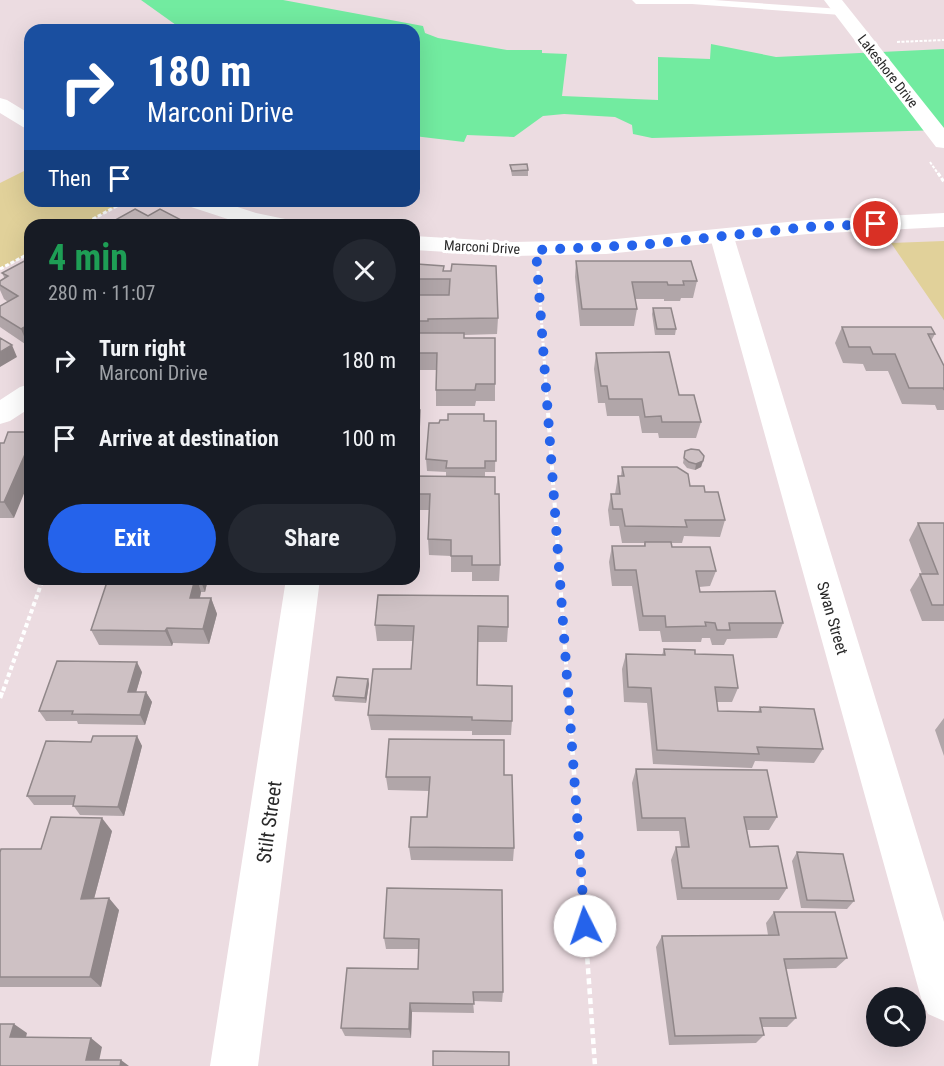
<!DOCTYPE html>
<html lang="en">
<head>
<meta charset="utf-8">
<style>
  :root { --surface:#171b24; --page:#242831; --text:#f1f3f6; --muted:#9ea1a6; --accent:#2563eb }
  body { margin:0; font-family:"Roboto Condensed",sans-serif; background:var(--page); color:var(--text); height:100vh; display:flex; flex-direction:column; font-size:22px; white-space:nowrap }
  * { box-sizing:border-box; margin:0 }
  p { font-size:20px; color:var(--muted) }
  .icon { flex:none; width:33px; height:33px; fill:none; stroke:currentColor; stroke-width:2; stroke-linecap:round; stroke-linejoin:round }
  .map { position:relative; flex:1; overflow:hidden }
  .sheet { position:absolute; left:24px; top:219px; width:396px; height:366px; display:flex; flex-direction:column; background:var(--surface); border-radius:18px; box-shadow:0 6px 24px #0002 }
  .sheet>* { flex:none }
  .top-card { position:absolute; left:24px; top:24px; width:396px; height:183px; border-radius:18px; box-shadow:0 6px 24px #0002; background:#1a4fa0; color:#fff; overflow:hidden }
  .fabs { position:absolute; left:866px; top:987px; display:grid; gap:12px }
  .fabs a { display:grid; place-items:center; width:60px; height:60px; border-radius:50%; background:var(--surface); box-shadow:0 6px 24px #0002; font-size:30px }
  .pin { position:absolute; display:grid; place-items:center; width:51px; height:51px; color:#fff; margin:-26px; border:3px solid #fff; border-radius:50%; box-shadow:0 2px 6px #0007 }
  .me { position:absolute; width:66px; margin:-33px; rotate:356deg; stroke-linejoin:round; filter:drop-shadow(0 0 4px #0008) }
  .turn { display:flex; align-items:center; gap:21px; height:126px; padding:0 24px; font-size:27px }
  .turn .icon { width:78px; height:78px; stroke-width:2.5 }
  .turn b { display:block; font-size:42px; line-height:51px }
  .then { display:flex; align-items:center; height:57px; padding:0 24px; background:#0003; gap:12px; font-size:22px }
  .round { display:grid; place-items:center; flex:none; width:63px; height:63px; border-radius:32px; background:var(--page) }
  .headline { display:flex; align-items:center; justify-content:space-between; height:102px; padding:0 24px }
  h1 { font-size:36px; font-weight:700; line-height:45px; color:#1e9e55 }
  .cta { display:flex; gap:12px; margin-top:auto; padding:12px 24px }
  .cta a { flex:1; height:69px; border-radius:36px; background:var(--accent); color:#fff; font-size:24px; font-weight:700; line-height:69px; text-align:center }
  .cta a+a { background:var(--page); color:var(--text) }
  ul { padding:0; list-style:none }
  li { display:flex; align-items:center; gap:18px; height:78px; padding:0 24px }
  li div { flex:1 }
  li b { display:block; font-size:22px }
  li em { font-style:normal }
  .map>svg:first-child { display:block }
</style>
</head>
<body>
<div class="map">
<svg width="944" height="1066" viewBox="0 0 944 1066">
  <rect width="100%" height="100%" fill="#ecdce1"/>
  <!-- green -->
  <path fill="#e1d19a" d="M30,168v33h96l-44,24h-52v28l-30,16v-86z
    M944,241v79l-53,-77z"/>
  <!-- water -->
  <path fill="#72eba0" d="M141,0h142l140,26 2,7 13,5 69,12h35v3l25,1 -5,42 96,4v-43l52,2 1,-15 65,13 168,-8v81l-292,8 -19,-4 -1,-9 -17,-8 -51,-3 -21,2 -29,21 -47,-2 -3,7 -50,-6v-106h-231z"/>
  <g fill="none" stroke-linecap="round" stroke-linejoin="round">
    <!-- path-far3 -->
    <path stroke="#fff" stroke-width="2" stroke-dasharray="3 1.5" stroke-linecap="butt" d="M897,42l47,-2
      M930,162l9,13"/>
    <!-- path-far2 -->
    <path stroke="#fff" stroke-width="3" stroke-dasharray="4 2" stroke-linecap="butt" d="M938,173l6,9
      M82,225l44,-24
      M0,269l30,-16
      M538,271l9,129"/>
    <!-- path-far1 -->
    <path stroke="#fff" stroke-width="4" stroke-dasharray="4.5 3" stroke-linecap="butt" d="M547,398l21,293
      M3,691l40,-112"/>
    <!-- path -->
    <path stroke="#fff" stroke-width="4.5" stroke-dasharray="6 4" stroke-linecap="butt" d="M568,689l27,377
      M0,698l3,-9"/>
    <!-- lane -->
    <path fill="#fff" fill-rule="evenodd" d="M632,0h82l127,9 4,3 -4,3 -149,-11h-56z"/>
    <!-- street -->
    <path fill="#fff" fill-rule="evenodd" d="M722,230l9,2 3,5 210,685v99l-16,-7 -7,-16 -211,-761 3,-5z
      M30,384v24l-20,13 -10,3v-24l20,-13z
      M286,579h34l-62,487h-48z"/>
    <!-- secondary -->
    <path fill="#fff" fill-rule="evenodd" d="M824,0h18l102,128v20l-8,-1z
      M0,98l7,2 23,14v15l-7,-2 -23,-14z
      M184,201h35l37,12 34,7 4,5h-48l-58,-19z
      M944,213v14l-136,7 -202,20 -93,2 -99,-6v-14l99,6 93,-2 202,-20z"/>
  </g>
  <!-- wall -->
  <path fill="#b1a6a9" d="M510,165l18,5v6h-16z
    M30,258l-2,88 -28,-19v-21l8,-4 -4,-3 -4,-9v-9l5,-2 -3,-6z
    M576,261l121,20 -4,17h-12l-1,3h-16v-2h-29l2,10 -3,17h-54l-5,-49z
    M444,266v5l54,47 -1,16 -33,1v3l31,46v17h-19l-1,5h-39v-36h-22v-93z
    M653,308l23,21 -1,6h-20l-3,-21z
    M842,327l93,7 -4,7 13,25v44h-7l-2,-5 -33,-1 -14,-33h-22l-3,-7 -20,-1 -8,-20z
    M596,353l83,42 22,27 -5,16h-37l-1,-5h-16l-3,-17h-32l-2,-13h-7l-4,-34z
    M414,410l6,5 -1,24h-5z
    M484,421h12l-1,51h-10v5l10,17 5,71 -1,16h-27v-9h-21v-16l-22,-1 -1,-16 1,-29h-15v-34h32v-4l-19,-1 -1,-12 13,-36z
    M0,443l14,75h-14z
    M685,451l18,10 -2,6 -6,3 -8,-2 -4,-5z
    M622,467l68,19 15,6 20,28 -5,17 -36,-1 -2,7h-11l1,4 44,24 -6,15 -11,1 1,5 83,31 -6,15 -50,1 -3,6h-12l-2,-7h-8l-1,4h-39l-2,-11h-21l-7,-45h-20l-3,-24 3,-16h32v-3h-22l-3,-17h-9l-2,-16 3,-16h4l3,-18h3z
    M918,523h26v98h-22l-12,-31 10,-16h2l-13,-34z
    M108,579h100l-3,13h-4l-1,6h11l6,16 -8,30 -36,-1 -1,3 -73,-1 -8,-15z
    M375,625l133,2 -1,15h-29l-1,43 35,36 -1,14h-39v-4l-101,-1 -3,-15 43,-46 2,-28h-36z
    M664,649l31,5 43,34 -6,14h-15l1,9 40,1 2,-5 63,42 -9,14 -59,-2 -3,7 -99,-4 -6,-61 -23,-1 -2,-33 4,-15 36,1z
    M142,672l-6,20h10l6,10 -7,23 -67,-1 -1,-3h-31l-7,-10z
    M368,679l1,5 -3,19 -31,-2 -2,-5z
    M944,718v38l-9,-26z
    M137,736l5,10 -18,70 -44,-1 -7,-10h-39l-7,-9 64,-54z
    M636,769l141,48 -8,13h-22l3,17 37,41 -8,12h-102l-6,-40 5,-13h5l-2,-16h-42l-5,-48z
    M504,775l10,73 -1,13 -102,-1 -2,-13 18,-30 2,-26 -41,-1 -2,-13z
    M112,831l-18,68 25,11 -18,77h-101v-135l41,-3z
    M797,852l57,49 -7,8 -46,-1 -9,-47z
    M387,888l116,104 -1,10 -29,-1 1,12 -62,-1 -1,26 -66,-2 -4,-8 77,-59 1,-20h-33l-2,-11z
    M774,912l73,46 -11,10 -50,1 10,49 -9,9h-25l2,8 -8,8 -87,2 -13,-98 6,-11 106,-1 -2,-12z"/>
  <!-- shaded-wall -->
  <path fill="#908789" d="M30,324v21l-2,1 -7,-17z
    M12,345l5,12 -17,10v-15z
    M30,443v36l-16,39 -10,-16z
    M703,461l-2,6 -6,3 1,-6z
    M195,579h2l4,13 -5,22 -6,-16z
    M200,579h8l-3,13z
    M211,598l6,16 -8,30 -6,-15z
    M167,628l6,15 -1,3 -7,-15z
    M137,662l5,10 -9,31 -5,-11z
    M368,679l1,5 -3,19 -1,-5z
    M146,692l6,10 -7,23 -5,-10z
    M137,736l5,10 -18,70 -6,-9z
    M102,818l10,13 -21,79 -10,-11z
    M109,898l10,12 -18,77 -11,-10z
    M410,1003l2,9 -1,26 -2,-9z
    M14,1024l13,9 -3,13 -14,-9z
    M91,1038l11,9 -4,19 -12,-6z
    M121,1060l8,6h-9z"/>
  <!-- building -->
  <path fill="#cec1c4" stroke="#908789" stroke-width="1.5" d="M527,164l1,6 -16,1 -2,-6z
    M135,209l13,7 12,-7 29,15 -3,1h-75l-3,-1z
    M30,258v66l-9,5 -21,-13v-10l18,-10 -18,-11v-4l8,-5 -6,-3z
    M576,261h115l6,20h-14l1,4h-16l-1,-3h-35l5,27h-55z
    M417,264l27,2 -1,5h8l1,-7 44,2 2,52 -70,1v2h-14v-26h35l1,-16h-36z
    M653,308h18l5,21h-19z
    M842,327h89l4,7h-7l16,32v24l-1,-2h-34l-14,-34h-22l-3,-7h-21z
    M414,333h50v5h31v46h-19l-1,6h-39l1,-37h-23z
    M0,338l12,7 -12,7z
    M669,352l10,43h15l7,27h-39l-1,-6 -16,1 -3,-18h-33l-2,-13h-6l-5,-33z
    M414,410h6l-1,23h-5z
    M448,414h36v7h12v40h-11v7h-39l1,-7 -21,-2 3,-36h10l1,-3h8z
    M8,432h22v11l-26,59h-4v-59h4z
    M691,449l8,1 5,6 -1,5 -7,3 -7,-2 -5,-4 1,-7z
    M622,467h55l11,7 2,12h14l1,6h13l7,28h-40l2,7 -62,-1 -3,-17h-9l-2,-15h9l-2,-18h6z
    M414,476l81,1v17h4l1,71h-28v-9h-21v-16l-23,-1 2,-45h-16z
    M918,523h26v82h-12l-12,-31h18z
    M645,542h26l1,5h38l6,24h-20l4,21 75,-1 8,32h-54l1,7h-13l-2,-7 -10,-1 1,4 -40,1 -1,-11h-22l-7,-46h-21l-3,-24h33z
    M108,579h87l-5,19h21l-8,31 -36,-1 -2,3 -74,-1z
    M378,595l130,1v31l-30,-1 -1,59 35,1v35l-40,-1v-3l-104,-2 5,-46h38l3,-43 -39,-1z
    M664,649l31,1v4l38,1 5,33 -23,-1 3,24 43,1 -1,-5 54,2 9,40 -66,-2 2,7 -102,-4 -6,-62 -23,-1 -2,-33 39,1z
    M57,661l80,1 -9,30h18l-6,23 -68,-1 1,-3h-34z
    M337,677l31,2 -3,19 -32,-2z
    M93,736h44l-19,71 -45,-1 2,-10h-48l19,-55 45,1z
    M389,739l115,1v35h8l2,73 -105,-1 2,-30h16l3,-40h-44z
    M636,769l131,1 10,47h-33l6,30 28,-1 9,42h-105l-6,-41h13l-4,-29h-43z
    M51,817l51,1 -21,81 28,-1 -19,79h-90v-125l1,-3h40z
    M797,852l46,2 11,47 -47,-1z
    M387,888l115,2 1,102h-30l1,12 -64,-1 -1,26 -68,-1 6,-60 71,1 1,-30 -35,-1z
    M774,912h61l12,46 -63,1 12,59h-36l4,17 -89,1 -13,-100 117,-1z
    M0,1024h14l-4,13 81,1 -5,22h35l-1,6h-120z
    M433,1051l76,1v14h-76z"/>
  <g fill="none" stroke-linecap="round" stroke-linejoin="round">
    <!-- route -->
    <path stroke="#2563eb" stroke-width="10" stroke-dasharray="0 18" d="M585,926l-49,-676 104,-5 168,-18 68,-3"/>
  </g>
  <g text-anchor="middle" stroke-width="6" stroke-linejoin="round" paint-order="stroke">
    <!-- far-street labels -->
    <g font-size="14" fill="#2a2a2a" stroke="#fff">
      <text transform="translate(888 71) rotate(52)" y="5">Lakeshore Drive</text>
      <text transform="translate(482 247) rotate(3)" y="5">Marconi Drive</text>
    </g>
    <!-- street labels -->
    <g font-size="16" fill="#2a2a2a" stroke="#fff">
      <text transform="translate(833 618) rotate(74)" y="6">Swan Street</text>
    </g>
    <!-- near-street labels -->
    <g font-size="20" fill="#2a2a2a" stroke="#fff">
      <text transform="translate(269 822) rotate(-82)" y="7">Stilt Street</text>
    </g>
  </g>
</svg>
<div class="fabs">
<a><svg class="icon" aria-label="search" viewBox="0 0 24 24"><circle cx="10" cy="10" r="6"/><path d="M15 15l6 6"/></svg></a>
</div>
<div class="pin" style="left:876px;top:224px;background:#d93025"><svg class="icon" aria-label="arrive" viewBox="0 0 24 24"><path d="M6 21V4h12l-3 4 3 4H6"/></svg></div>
<svg class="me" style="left:585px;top:926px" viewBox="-20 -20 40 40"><circle r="19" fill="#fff"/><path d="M0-13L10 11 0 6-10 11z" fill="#2563eb"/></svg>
<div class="top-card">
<div class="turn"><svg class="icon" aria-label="right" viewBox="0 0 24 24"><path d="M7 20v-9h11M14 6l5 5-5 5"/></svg><div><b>180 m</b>Marconi Drive</div></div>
<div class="then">Then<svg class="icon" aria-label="arrive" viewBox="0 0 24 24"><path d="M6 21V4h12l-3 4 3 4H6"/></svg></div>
</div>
<section class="sheet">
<div class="headline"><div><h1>4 min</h1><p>280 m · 11:07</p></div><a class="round"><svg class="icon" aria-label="close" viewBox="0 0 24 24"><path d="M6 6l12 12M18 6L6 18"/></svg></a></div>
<ul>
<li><svg class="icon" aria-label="right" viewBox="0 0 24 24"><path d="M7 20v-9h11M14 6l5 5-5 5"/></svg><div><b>Turn right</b><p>Marconi Drive</p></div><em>180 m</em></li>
<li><svg class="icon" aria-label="arrive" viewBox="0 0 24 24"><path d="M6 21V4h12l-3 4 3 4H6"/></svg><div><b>Arrive at destination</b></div><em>100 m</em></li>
</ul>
<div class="cta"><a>Exit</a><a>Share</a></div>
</section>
</div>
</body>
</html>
